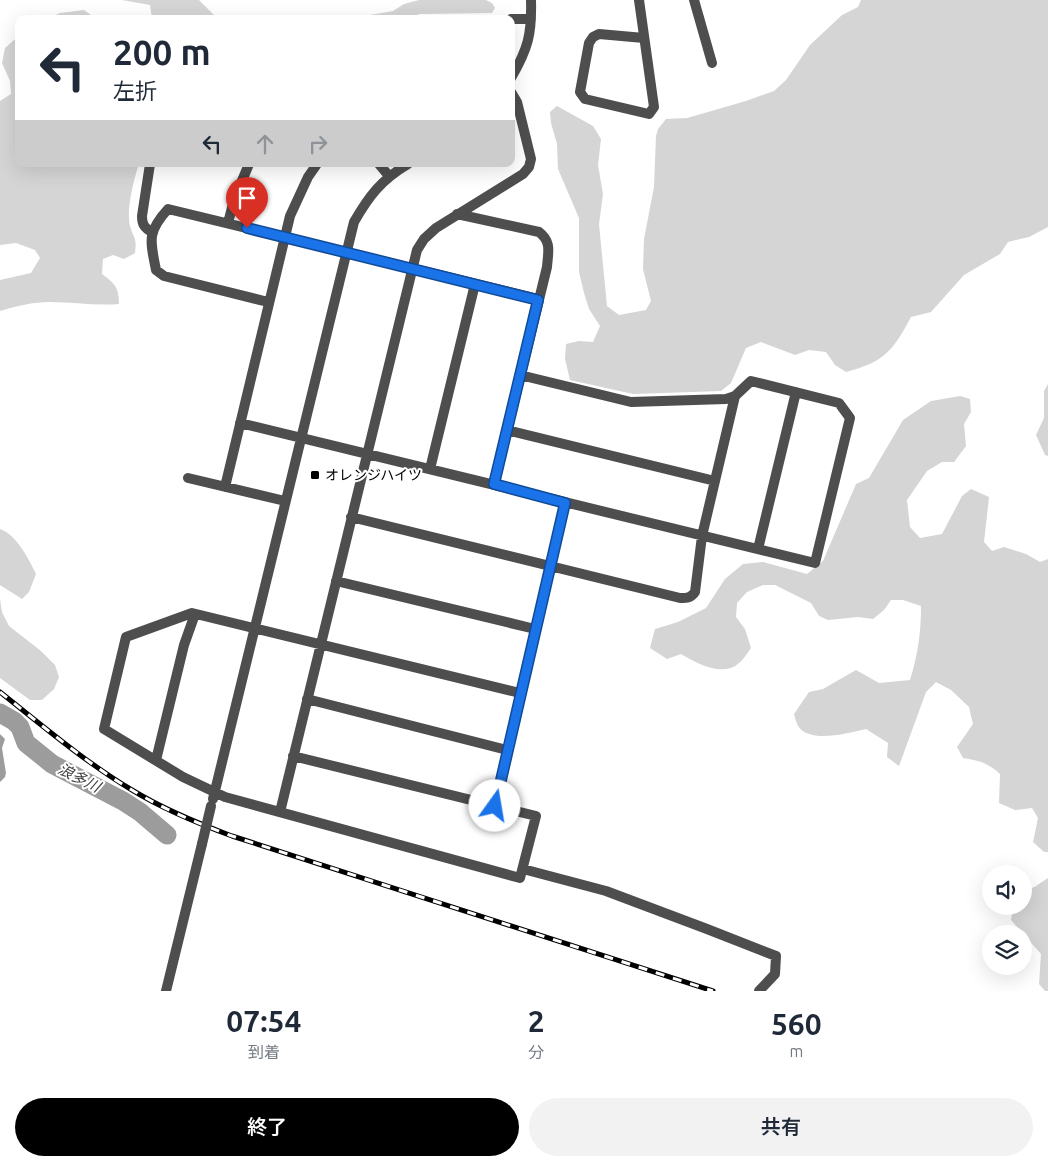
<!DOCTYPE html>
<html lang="ja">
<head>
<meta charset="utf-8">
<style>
  :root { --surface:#fff; --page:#f2f2f3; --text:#1f2937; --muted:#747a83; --accent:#000 }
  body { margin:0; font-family:Ubuntu,"Noto Sans JP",sans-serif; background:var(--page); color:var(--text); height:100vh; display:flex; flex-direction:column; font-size:19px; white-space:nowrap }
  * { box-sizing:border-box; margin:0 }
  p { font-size:16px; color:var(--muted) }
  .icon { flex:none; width:28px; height:28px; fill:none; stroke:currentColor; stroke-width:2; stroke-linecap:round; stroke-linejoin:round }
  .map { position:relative; height:991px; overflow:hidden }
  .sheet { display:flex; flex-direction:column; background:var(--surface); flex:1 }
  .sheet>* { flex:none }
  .top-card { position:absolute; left:15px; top:15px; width:500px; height:152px; border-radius:10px; box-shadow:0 5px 20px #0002; background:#fff; color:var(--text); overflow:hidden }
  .fabs { position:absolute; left:982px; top:865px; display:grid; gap:10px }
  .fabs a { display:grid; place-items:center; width:50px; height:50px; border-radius:50%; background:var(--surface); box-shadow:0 5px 20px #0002; font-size:25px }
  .pin { position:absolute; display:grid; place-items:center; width:42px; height:42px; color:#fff; margin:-51px -21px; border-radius:50% 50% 50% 0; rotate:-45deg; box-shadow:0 0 5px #0007 }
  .pin .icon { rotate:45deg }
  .me { position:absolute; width:55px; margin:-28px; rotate:13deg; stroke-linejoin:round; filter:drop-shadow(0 0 4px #0008) }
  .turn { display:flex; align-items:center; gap:18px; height:105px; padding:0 15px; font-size:22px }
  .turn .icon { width:65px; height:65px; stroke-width:2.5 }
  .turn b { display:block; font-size:35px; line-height:42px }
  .lanes { display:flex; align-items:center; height:48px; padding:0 15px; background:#0003; justify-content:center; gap:25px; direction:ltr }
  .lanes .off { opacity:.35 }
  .eta { display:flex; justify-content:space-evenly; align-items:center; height:85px; text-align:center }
  .eta b { font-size:30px; font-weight:600; line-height:35px }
  .cta { display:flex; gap:10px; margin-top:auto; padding:10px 15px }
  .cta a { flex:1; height:58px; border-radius:30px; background:var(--accent); color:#fff; font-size:20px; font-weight:600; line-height:58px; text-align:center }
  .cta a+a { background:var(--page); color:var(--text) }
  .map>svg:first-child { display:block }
</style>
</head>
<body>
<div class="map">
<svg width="1048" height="991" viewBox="0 0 1048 991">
  <rect width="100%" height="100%" fill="#fff"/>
  <!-- green -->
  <path fill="#d5d5d5" d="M122,0h77l19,19h-66l-2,-14z
    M419,0h67l6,3 3,5 -3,5 -73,1 -10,5h-62l46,-8 11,-7z
    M861,0h187v227l-19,10 -21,5 -8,12 -36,21 -33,37 -20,5c-18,34 -27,45 -65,55l-11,-7 -9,-13 -17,-2 -14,5 -34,-13 -15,6 -15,35 -10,8 -88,3 -63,-14 -5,-21 1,-15 13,-3 14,1 7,-16 -11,-17 -5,-16 -5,-21v-54l-21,-49 -1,-25 -6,-21 -1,-11 7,-6 36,20 8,13 -3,26 5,29 -4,30 8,82 12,9 27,-5 5,-9 -8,-32 1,-30 10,-52 2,-51 2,-7 8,-10 21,-1 59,-17 28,-10 12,-11 24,-35 32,-30 16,-8z
    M84,10l7,5v4h-44l13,-6z
    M19,39v125h120c-5,14 -13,47 -9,62 4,14 7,10 5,27l-11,6 -11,-4 -10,4 -1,15c13,10 17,13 17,30 -23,2 -46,-2 -69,-2 -17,0 -34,4 -50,9v-31l31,-7 9,-15 -5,-8 -19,-7 -16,2v-144l11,-7 -1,-13 -8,-18 3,-15 9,-8z
    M1048,384v72l-3,-1 -9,-20 8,-17v-27z
    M960,396l10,3 1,13 -7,12 2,22 -12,16h-12l-15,9 -20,29 3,27 10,11 22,-4 20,-38 9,-7 18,8 -5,45 8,9 12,-4 22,7 14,8 8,-3v293h-4l-11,-10 5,-24 -6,-10 -17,2 -16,-7 1,-29c-11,-11 -23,-14 -37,-16l-6,-11 16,-23 -4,-17 -18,-17 -15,-8 -10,10 -27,74 -12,-9 1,-14 -22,-14c-17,4 -57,15 -68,-3 -2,-4 -3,-8 -4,-12l15,-22 14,-3 33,-19 23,13 31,-3c8,-26 11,-47 11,-74l-18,-6h-12l-7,10 -11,9 -15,-2 -30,3 -9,-4 -8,-13 -36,-18h-12l-16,7 -10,11 -1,14 9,12 6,19c-4,5 -7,11 -12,15 -16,15 -43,0 -58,-9l-14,5 -17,-11 5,-19 23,-7 28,-14 19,-29 18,-15 20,-2 44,12 16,-13 33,-77 13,-6 34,-58 28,-19z
    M0,529c16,5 29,30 36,45l-7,18 -7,7 -22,-14z
    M0,599l2,13 7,14 32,25 14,14 4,12 -5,12 -12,11h-12l-30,-22z
    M1048,878v113h-3l-6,-7 2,-30 -30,-34 2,-14h11v-14l12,-6z"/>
  <!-- water -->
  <path fill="#9c9c9c" d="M0,734l5,5 -3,9 4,25 -1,4 -5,5z"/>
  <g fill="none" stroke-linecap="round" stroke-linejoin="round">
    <!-- river -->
    <path stroke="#9c9c9c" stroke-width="19" d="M0,713l14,8 6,6 6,16 26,21 71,37 17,11 27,23"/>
    <!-- minor -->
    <path stroke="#4e4e4e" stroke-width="10" d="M639,0l15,107 -5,7 -64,-15 -5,-7 9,-49 4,-6 6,-3 45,4
      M694,0l18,63
      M511,19h20
      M511,78c17,-29 21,-44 20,-78
      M150,164l-8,52c0,8 2,12 10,16
      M379,164l10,12
      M457,214l82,18c13,10 9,20 8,35l-53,217
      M228,223l6,-23 15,-36
      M268,302l-104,-26 -8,-6c-6,-30 -9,-38 12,-61l370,90
      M240,423l575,140 35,-145 -11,-15 -88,-22 -16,15 -9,3 -95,3 -111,-27
      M507,430l208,51
      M430,469l45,-185
      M188,478l97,23
      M225,487l65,-271 18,-39 9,-13
      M351,517l329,81c7,0 11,0 15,-6l7,-56 33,-140
      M758,549l38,-157
      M336,581l199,48
      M307,699l200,51
      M293,756l243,60 -16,62 -295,-81 -42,-20 -79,-48 22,-92 66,-24 328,80
      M156,760l28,-115 11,-31
      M213,799l141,-577c15,-26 27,-42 54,-58
      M495,806l70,-303
      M280,812l137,-562 7,-11 12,-11 87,-54 6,-7 2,-8 -14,-57 -6,-10
      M523,869l83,22 101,38 69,27 -1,18 -16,17
      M166,991l36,-147"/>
    <!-- rail casing -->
    <g stroke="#000" stroke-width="5">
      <path id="rail" d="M0,692c43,34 85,70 132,98 31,19 65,33 100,46l481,155"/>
    </g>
    <!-- rail -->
    <use href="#rail" stroke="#fff" stroke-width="3" stroke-dasharray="9" stroke-linecap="butt"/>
    <!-- minor-bridge -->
    <path stroke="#4e4e4e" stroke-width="10" d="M202,844l9,-38"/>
  </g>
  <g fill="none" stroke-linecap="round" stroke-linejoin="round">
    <!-- route casing -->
    <g stroke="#114b97" stroke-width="12">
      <path id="route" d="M247,228l291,72 -44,184 71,19 -70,303"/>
    </g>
    <!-- route -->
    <use href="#route" stroke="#1a73e8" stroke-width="9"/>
  </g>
  <!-- markers -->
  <rect fill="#000" stroke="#fff" stroke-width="2" x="310" y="470" width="10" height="10" rx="2.5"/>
  <g text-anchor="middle" stroke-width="4" stroke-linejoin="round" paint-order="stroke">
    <!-- poi labels -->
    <g font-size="14" fill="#000" stroke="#fff" text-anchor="start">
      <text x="325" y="480">オレンジハイツ</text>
    </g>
    <!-- water labels -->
    <g font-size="15" font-style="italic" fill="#3d3d3d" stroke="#fff">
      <text transform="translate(79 778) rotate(27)" y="5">浪多川</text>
    </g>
  </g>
</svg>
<div class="fabs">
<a><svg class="icon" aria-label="sound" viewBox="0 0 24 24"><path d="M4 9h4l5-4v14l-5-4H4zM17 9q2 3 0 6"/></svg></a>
<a><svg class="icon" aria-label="layers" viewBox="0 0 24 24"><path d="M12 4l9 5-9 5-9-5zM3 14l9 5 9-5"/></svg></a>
</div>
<div class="pin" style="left:247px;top:228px;background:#d93025"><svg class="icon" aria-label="arrive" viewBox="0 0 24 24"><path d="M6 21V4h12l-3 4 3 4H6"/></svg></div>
<svg class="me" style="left:495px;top:806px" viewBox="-20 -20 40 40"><circle r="19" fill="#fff"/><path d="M0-13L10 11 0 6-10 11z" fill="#1a73e8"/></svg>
<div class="top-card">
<div class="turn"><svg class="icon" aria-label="left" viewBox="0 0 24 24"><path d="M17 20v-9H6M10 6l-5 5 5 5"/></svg><div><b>200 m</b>左折</div></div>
<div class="lanes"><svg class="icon" aria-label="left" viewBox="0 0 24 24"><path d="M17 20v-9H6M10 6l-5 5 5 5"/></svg><svg class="icon off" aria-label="ahead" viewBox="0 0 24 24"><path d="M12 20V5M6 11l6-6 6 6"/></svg><svg class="icon off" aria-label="right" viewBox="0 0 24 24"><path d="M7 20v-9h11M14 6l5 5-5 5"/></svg></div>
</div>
</div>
<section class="sheet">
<div class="eta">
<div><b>07:54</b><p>到着</p></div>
<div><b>2</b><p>分</p></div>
<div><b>560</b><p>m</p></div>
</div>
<div class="cta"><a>終了</a><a>共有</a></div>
</section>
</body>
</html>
